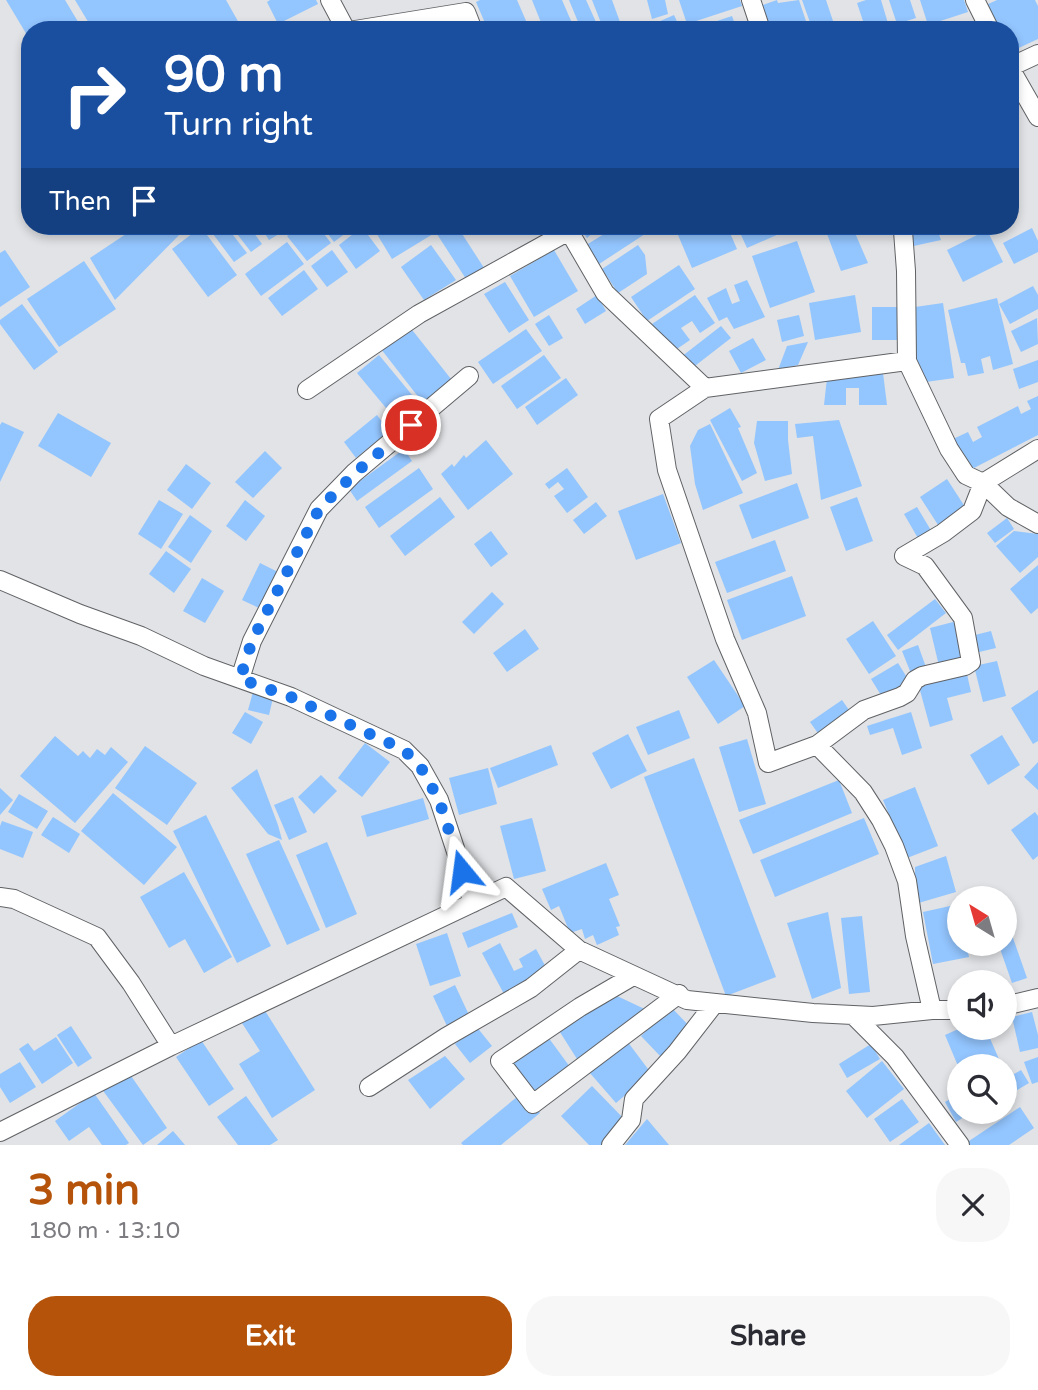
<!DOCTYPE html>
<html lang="en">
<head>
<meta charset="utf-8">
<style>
  :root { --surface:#fff; --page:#f7f7f7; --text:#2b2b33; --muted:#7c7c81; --accent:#b45309 }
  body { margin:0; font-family:"Varela Round",sans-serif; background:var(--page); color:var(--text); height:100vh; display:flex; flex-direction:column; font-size:26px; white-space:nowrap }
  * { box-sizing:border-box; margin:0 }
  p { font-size:23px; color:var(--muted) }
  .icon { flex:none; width:38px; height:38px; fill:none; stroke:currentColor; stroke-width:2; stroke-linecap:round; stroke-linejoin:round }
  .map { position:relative; height:1145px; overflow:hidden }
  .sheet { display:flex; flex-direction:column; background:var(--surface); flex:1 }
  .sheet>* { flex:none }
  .hud { position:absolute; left:21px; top:21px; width:998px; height:214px; border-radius:28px; box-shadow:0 4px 10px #0003; background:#1a4fa0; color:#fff; overflow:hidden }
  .needle { width:46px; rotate:323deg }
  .tools { position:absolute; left:947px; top:886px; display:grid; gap:14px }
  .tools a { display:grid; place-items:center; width:70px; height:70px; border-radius:50%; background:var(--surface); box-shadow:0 4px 10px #0003; font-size:35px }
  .pin { position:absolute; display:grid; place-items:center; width:60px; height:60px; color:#fff; margin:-30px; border:4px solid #fff; border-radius:50%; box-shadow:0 2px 7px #0007 }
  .me { position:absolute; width:77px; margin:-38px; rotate:344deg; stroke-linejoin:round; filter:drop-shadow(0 0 5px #0008) }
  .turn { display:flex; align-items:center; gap:24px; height:147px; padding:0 28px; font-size:32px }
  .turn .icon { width:91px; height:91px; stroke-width:2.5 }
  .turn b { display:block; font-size:49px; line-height:60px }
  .then { display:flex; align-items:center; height:66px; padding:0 28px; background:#0003; gap:14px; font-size:26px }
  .round { display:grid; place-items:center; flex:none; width:74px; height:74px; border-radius:28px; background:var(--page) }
  .summary { display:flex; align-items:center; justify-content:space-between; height:119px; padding:0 28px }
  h1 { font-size:42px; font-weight:800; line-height:52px; color:var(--accent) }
  .action { display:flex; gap:14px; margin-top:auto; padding:14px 28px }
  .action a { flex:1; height:80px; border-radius:28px; background:var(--accent); color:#fff; font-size:28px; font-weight:800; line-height:80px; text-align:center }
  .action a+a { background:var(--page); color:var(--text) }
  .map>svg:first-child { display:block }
</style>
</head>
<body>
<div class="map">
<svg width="1038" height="1145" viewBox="0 0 1038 1145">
  <rect width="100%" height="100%" fill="#e1e3e6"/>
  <!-- building -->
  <path fill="#93c5fe" d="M6,0h59l18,30h-53v10z
    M75,0h151l13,23 -11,7h-135z
    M270,0h46l2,4 -40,20 -11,-22z
    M480,0h37l13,30h-42l-12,-28z
    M532,0h30l13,30h-31z
    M569,0h17l10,22 -15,7z
    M592,0h20l8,22 -17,6z
    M647,0h18l3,14 -16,5z
    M679,0h61l2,6 -55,18z
    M777,0l1,3 21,-3 10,30h-45l-7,-23z
    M802,0h24l7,21 -21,7z
    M866,0h15l9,30h-24l-9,-27z
    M889,0h21l6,18 -19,6z
    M920,0h44l4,12 -40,13z
    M997,0h38l3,6v33l-28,13v-22h-13l-11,-25z
    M674,15l7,15h-20l-3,-8z
    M732,16l5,14h-44v-1z
    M138,226h50l-73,74 -25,-42z
    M207,226h19l21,27 -13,9z
    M231,226h18l13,18 -11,8z
    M260,226h32l-23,14z
    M300,226h18l13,17 -24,18 -20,-25z
    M322,226h33l-21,16z
    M372,226h56l5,8 -41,25z
    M437,226h20l29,45 -18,11 -35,-54z
    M579,226h22l-14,12z
    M617,226h23l5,8 -49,32 -13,-19z
    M700,226h27l10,23 -45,19 -14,-33z
    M737,226h38l4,8 -32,14z
    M824,226h28l16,37 -27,8z
    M911,226h25l5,14 -32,7z
    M201,227l36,48 -29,22 -36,-48z
    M362,227l18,24 -24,18 -17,-24z
    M1032,228l6,13v11l-24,12 -11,-21z
    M987,230l16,32 -40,20 -16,-32z
    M797,241l18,51 -45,16 -18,-52z
    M287,242l17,22 -43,32 -16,-22z
    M431,245l25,35 -32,20 -23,-33z
    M638,245l7,10 2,19 -29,19 -16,-24z
    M5,250l25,37 -30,20v-54z
    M332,250l16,22 -21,15 -16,-21z
    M554,250l24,41 -44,26 -24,-41z
    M84,261l32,48 -57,38 -32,-48z
    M679,265l16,24 -48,32 -16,-24z
    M304,270l14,19 -36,27 -14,-18z
    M747,280l18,37 -31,12 -7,-12 -8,4 -12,-23 19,-10 6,16 8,-3 -6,-16z
    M505,282l24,38 -20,13 -25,-39z
    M1033,286l5,9v14l-28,15 -11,-20z
    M597,295l9,16 -21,13 -9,-15z
    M695,295l20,28 -15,10 -8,-12 -11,7 9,12 -19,13 -19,-29z
    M855,295l6,37 -46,8 -6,-37z
    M997,298l16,66 -20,6 -3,-14 -9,3 3,14 -16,3 -3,-13h-4l-13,-53z
    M943,303l11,75 -35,5 -11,-75z
    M22,304l36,48 -24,18 -34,-46v-4z
    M872,307h28v33h-28z
    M549,315l14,23 -14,8 -14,-22z
    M799,315l5,21 -22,6 -5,-22z
    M1037,318l1,26 -17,8 -10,-21z
    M409,326l42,53 -28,24 -42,-54z
    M721,326l10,12 -40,31 -10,-12z
    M526,329l16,22 -49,33 -15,-22z
    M753,338l13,22 -25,13 -12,-22z
    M808,342l-10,23 -20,5 9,-24z
    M379,355l43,52 -21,19 -44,-53z
    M544,355l17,23 -44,31 -16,-23z
    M1038,360v22l-19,7 -6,-20z
    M883,373l4,32h-28v-17h-13v17h-22l3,-27z
    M566,378l12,17 -41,30 -12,-18z
    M1038,396v39l-66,34 -5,-10 -4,2 -12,-21 17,-8 5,10 9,-5 -5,-10 41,-21 3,8 10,-5 -4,-8z
    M730,408l11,19 -3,1 19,45 -15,8 -32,-61z
    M58,413l53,30 -20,34 -53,-31z
    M377,415l12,16 -33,27 -12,-16z
    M839,420l23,66 -41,14 -8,-64 -16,2 -2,-14z
    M757,421h31v19l4,34 -27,7 -11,-38z
    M2,422l22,10 -24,50v-57z
    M710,424l33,69 -40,17 -8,-26 -5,-38 8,-16z
    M486,440l27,34 -45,36 -27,-36 11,-10 2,3 10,-12 2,3z
    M404,449l8,12 -55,40 -8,-12z
    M265,451l17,17 -29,30 -18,-16z
    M186,464l25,19 -19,26 -25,-19z
    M419,468l14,21 -54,39 -14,-21z
    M567,468l21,29 -21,16 -13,-17 10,-7 -6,-7 -9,7 -4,-5z
    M947,479l20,31 -27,18 -20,-31z
    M797,483l12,35 -57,21 -13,-34z
    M663,494l18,49 -45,17 -18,-49z
    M440,497l15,20 -50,39 -15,-20z
    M857,497l16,44 -27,10 -16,-44z
    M159,500l24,14 -22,35 -23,-15z
    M245,500l20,16 -19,25 -20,-15z
    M596,502l11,14 -23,18 -11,-14z
    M917,507l15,25 -13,8 -15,-26z
    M190,515l22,16 -21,32 -23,-16z
    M1007,518l7,11 -19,14 -8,-10z
    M491,531l17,23 -17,13 -17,-23z
    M1014,531l24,3v23l-18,16 -24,-27z
    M775,540l11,31 -59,22 -12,-31z
    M166,551l25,18 -17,24 -25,-19z
    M260,563l18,9 -19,36 -17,-8z
    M1038,565v43l-7,6 -21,-25z
    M792,576l14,40 -64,24 -15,-40z
    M202,578l22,13 -19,32 -22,-12z
    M492,592l12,12 -30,30 -12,-12z
    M935,599l11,14 -48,37 -11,-15z
    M873,621l23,35 -27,18 -23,-35z
    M957,621l9,39 -27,6 -9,-38z
    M525,629l14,20 -32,23 -14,-19z
    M991,631l5,17 -21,5 -4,-17z
    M918,645l9,25 -15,6 -10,-25z
    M714,660l31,46 -27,18 -31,-47z
    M997,661l9,35 -23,6 -9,-36z
    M898,663l13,21 -27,16 -13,-21z
    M966,670l5,22 -24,6 6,22 -23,7 -12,-44z
    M1038,690v51l-5,3 -22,-36z
    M253,692l20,6 -4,17 -21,-5z
    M842,700l12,17 -32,22 -12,-17z
    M679,710l11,28 -42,17 -12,-28z
    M245,712l18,10 -12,22 -19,-11z
    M911,712l11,36 -20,7 -9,-27 -23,7 -3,-9z
    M628,734l19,37 -36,18 -19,-36z
    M1002,735l18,30 -32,20 -18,-30z
    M55,736l23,20 5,-5 7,7 7,-9 8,6 6,-8 17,15 -53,61 -55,-47z
    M747,739l19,65 -27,8 -20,-65z
    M365,743l25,19 -28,35 -24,-19z
    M551,745l7,20 -60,23 -8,-20z
    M145,746l52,37 -30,42 -52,-37z
    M694,758l82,219 -50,19 -82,-219z
    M1038,762v28l-14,-13z
    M488,768l9,36 -38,11 -10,-37z
    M257,769l21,56 4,15 -14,-6 -37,-46z
    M321,775l16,16 -23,23 -16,-17z
    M839,780l13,33 -99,41 -14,-34z
    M915,787l23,59 -31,12 -24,-58z
    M0,788l13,12 -13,15z
    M113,793l64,54 -33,38 -63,-54z
    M19,794l29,17 -11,18 -29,-17z
    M293,797l14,35 -18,8 -15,-35z
    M423,798l6,21 -62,18 -6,-21z
    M1035,812l3,4v40l-5,4 -22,-30z
    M206,815l65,131 -34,17 -64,-132z
    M53,817l27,17 -11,19 -28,-18z
    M532,818l14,53 -32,8 -14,-53z
    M864,818l15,36 -104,43 -15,-37z
    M2,821l31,11 -10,26 -23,-9v-23z
    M279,840l41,90 -33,15 -41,-91z
    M327,842l30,72 -31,14 -30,-73z
    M946,856l10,36 -41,12v-37z
    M606,863l13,32 -10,4 11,27 -4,1 3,8 -22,10 -4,-10 -8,4 -3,-10 -12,4 -11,-27 -8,4 -9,-21z
    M184,872l48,85 -28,16 -19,-34 -16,9 -29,-51z
    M959,904v39h7l3,14 -36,7 -10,-52z
    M828,912l13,76 -29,11 -25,-76z
    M512,913l6,14 -50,21 -6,-15z
    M1005,915l22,63 -15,5 -14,-40h6z
    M862,916l8,76 -21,2 -8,-76z
    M447,933l14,43 -31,10 -14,-42z
    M500,943l14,28 9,-4 -4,-8 17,-10 12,22 -44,23 -22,-41z
    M455,985l14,30 -22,11 -14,-30z
    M617,996l34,16 -74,47 -19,-30z
    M262,1006l53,84 -43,28 -33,-54 21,-13 -20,-31z
    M671,1007l21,22 -30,29 -21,-22z
    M1032,1012l6,23v13l-18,4 -8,-35z
    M71,1026l21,32 -14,9 -21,-32z
    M476,1026l16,20 -22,17 -15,-19z
    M963,1027h22l17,39h-44l-13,-31z
    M56,1037l17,26 -31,21 -23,-35 9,-6 6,8z
    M548,1037l22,30 -35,26 -23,-30z
    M624,1037l27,36 -35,30 -33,-38z
    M201,1040l33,49 -25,17 -33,-49z
    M871,1044l9,15 -33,19 -8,-14z
    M445,1056l20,23 -35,30 -22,-29z
    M1038,1057v25l-6,2 -8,-22z
    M882,1061l22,28 -37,29 -21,-27z
    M20,1062l16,25 -26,16 -10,-16v-13z
    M127,1070l40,58 -24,17 -42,-57z
    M1021,1070l8,13 -25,15v-18z
    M592,1086l35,36 -23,23h-15l-28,-29z
    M523,1092l17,21 -39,32h-38l-2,-2z
    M94,1093l35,50 -3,2h-24l-13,-18 -20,14 -14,-20z
    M959,1094v17h15l-18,11 -11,-20z
    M246,1096l32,44 -8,5h-32l-21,-28z
    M902,1099l17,23 -29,20 -16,-23z
    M1020,1107l14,21 -25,17h-42l-1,-2z
    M647,1119l22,26h-44z
    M929,1123l16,22h-46z
    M173,1131l12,14h-28z"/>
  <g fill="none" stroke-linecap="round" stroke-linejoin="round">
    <!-- street casing -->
    <g stroke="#606265" stroke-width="20">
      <path id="street" d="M330,0l16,30
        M751,0l10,30
        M975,0l15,30
        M355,30l111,-18 7,18
        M1010,67l28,-13
        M1010,68l28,49
        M566,226l39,67 100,95 202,-27
        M907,226l-4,5 3,40 1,90 42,88 17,26 17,8 25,24 30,17
        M705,388l-46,31 8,51 58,169 32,74 11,50 49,-18 47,-35 36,-13 7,-4 8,-13 7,-4 43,-10 6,-4 -8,-44 -38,-52 -21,-10
        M307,390l112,-76 150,-83
        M904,556l39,-23 29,-22 11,-28 55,-34
        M0,580l80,34 61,22 63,30 87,31 113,53 16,16 19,34 34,103
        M240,679l12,-38 67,-132 35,-36 115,-97
        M817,745l46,47 18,28 13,26 13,35 8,55 17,74
        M0,897l14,2 83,38 34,46 40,63
        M633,976l-53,31 -80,54 33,43 146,-110
        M1004,1006l34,-8
        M853,1015l42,42 65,88
        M369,1087l77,-50 85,-49 48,-38
        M0,1132l171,-86 335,-159 73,63 108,50 126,13 60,3 59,-6h27
        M611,1145l20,-25 3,-21 43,-47 38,-49"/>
    </g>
    <!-- street -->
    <use href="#street" stroke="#fff" stroke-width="18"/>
  </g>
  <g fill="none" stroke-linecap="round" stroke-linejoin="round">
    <!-- route -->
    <path stroke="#1a73e8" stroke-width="12" stroke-dasharray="0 21.6" d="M411,425l-57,49 -35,35 -67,132 -12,38 51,18 113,53 16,16 19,34 23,71"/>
  </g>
</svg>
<div class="tools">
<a><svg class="needle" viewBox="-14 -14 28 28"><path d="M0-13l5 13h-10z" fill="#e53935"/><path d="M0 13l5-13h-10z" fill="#7c7c81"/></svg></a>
<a><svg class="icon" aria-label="sound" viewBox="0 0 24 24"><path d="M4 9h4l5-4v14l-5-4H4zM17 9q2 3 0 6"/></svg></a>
<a><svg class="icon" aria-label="search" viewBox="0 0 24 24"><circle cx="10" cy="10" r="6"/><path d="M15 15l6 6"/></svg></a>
</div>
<div class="pin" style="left:411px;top:425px;background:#d93025"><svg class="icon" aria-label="arrive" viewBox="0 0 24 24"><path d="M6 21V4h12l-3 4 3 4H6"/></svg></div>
<svg class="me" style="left:462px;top:871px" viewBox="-20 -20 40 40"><path d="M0-17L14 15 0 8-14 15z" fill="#1a73e8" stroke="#fff" stroke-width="4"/></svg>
<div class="hud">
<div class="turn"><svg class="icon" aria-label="right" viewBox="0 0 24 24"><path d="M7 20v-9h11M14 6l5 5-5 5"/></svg><div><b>90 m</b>Turn right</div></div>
<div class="then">Then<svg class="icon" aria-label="arrive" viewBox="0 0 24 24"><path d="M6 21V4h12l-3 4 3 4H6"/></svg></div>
</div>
</div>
<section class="sheet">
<div class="summary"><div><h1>3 min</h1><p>180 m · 13:10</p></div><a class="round"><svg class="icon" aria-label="close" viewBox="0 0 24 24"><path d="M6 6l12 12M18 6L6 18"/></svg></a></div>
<div class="action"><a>Exit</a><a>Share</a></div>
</section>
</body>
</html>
